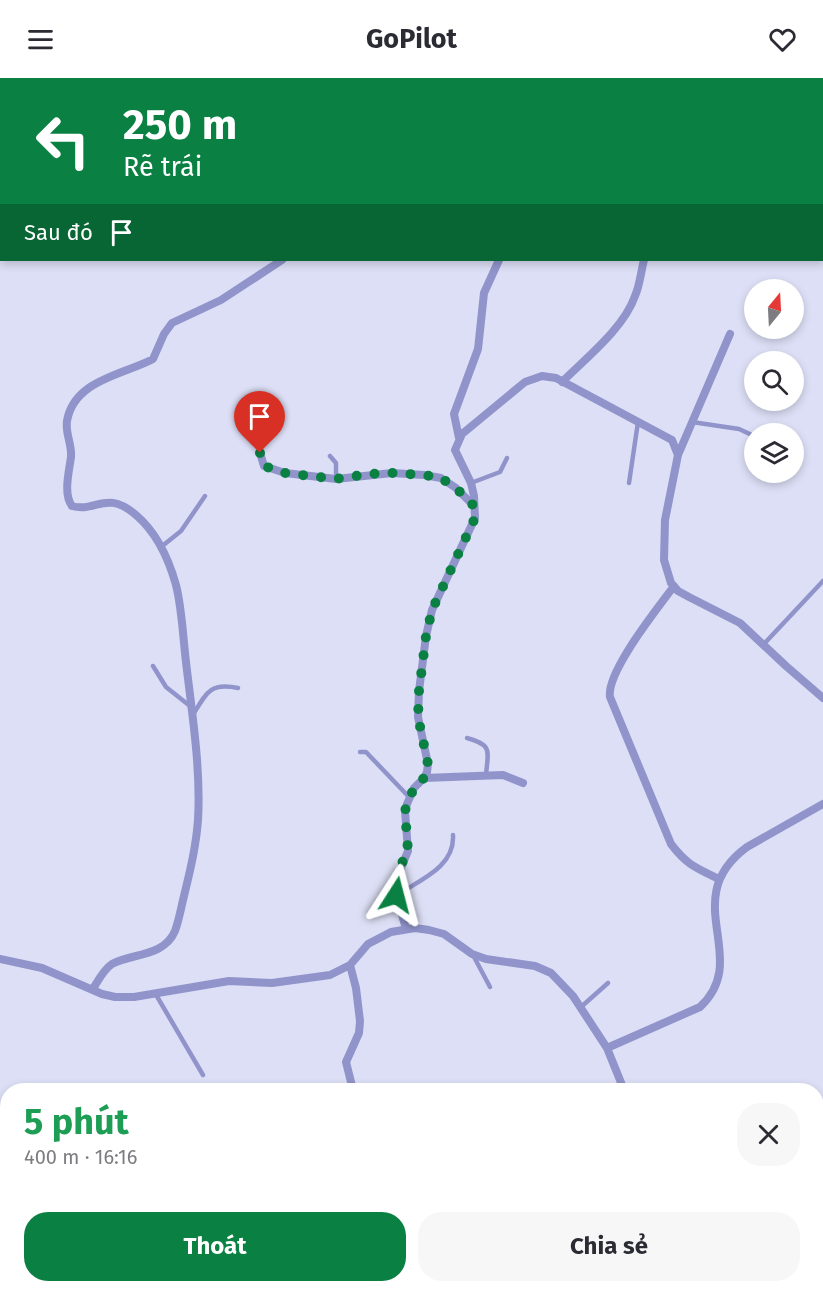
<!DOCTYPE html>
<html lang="vi">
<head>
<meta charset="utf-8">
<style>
  :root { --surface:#fff; --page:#f7f7f7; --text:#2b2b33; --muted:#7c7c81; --accent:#0b8043 }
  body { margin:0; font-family:"Fira Sans",sans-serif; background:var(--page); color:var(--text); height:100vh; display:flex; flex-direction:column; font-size:22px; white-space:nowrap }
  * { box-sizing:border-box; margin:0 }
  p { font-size:20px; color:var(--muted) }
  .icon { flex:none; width:33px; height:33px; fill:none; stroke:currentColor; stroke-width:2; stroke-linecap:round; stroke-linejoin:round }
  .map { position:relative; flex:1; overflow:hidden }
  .drawer { position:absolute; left:0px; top:1005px; width:824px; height:210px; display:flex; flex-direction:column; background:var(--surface); border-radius:24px 24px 0 0; box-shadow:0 3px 9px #0003 }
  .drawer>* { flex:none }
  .top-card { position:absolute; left:0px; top:0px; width:824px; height:183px; box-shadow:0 3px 9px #0003; background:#0b8043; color:#fff; overflow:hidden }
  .needle { width:39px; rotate:18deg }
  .buttons { position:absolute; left:744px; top:201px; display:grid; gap:12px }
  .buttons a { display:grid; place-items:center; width:60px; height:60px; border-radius:50%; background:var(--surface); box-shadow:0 3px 9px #0003; font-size:30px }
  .pin { position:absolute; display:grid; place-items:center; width:51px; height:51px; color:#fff; margin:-62px -26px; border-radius:50% 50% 50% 0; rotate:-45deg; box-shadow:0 0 6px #0007 }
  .pin .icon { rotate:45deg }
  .me { position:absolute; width:66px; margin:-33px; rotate:9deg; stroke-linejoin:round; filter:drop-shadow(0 0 4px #0008) }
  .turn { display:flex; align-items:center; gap:21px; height:126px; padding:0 24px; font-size:27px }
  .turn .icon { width:78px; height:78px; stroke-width:2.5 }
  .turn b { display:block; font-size:42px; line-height:51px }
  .then { display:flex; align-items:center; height:57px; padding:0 24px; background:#0003; gap:12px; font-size:22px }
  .round { display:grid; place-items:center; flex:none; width:63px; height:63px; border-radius:24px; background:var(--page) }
  .overview { display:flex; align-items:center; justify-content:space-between; height:102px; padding:0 24px }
  h1 { font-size:36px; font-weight:700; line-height:45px; color:#1e9e55 }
  .cta { display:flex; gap:12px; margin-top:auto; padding:12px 24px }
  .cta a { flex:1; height:69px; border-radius:24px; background:var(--accent); color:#fff; font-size:24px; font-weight:700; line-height:69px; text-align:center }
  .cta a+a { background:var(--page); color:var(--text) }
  header { display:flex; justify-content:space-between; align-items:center; height:78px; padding:0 24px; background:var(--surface); font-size:27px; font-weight:700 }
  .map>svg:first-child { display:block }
</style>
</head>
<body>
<header><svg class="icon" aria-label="menu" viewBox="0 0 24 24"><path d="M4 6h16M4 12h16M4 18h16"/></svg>GoPilot<svg class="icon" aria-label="heart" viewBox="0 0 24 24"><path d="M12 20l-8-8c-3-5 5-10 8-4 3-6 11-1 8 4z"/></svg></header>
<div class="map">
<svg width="823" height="1215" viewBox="0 0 823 1215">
  <rect width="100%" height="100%" fill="#dddff6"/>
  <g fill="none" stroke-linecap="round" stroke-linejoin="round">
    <!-- stream -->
    <path stroke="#bdc1f2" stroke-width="3" d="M0,1132l8,-2
      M124,1208l9,7"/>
    <!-- lane -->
    <path stroke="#9094ca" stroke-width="4.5" d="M454,0l1,2
      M822,116h1
      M692,344l47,7 15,7
      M330,378l6,7v16
      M471,405l29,-11 7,-14
      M629,405l9,-61
      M161,469l20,-16 24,-35
      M763,567l60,-64
      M153,588l13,21 24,19
      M193,637c13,-22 17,-33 45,-27
      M467,660c26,7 21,13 19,37
      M360,674h6l43,45
      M397,817c23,-15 58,-28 56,-60
      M473,877l17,32
      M155,915l48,82
      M581,929l27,-24
      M305,1215l5,-7"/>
    <!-- street -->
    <path stroke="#9094ca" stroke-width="8" d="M40,2l1,-2
      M535,2l2,-2
      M822,81l1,-1
      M562,304c24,-24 62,-54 73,-86 5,-11 6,-25 9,-36
      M459,360l-5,-24 24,-65 6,-56 15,-33
      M260,375l4,13 21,7 51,6 56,-6 32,2 17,3 15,10 18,18
      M678,377l52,-121
      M674,508c-16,22 -68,86 -64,111l61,147c16,21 25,24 48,35
      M424,700l79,-3 20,8
      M406,851l-11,-39v-8l13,-31 -3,-40 2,-7 7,-16 10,-10 3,-6 1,-8 -10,-47 1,-26 7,-55 6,-26 43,-92 -1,-22 -3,-13 -16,-33 7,-16 63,-52 17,-6 14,2 116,62 6,15 -13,65 -1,40 7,23 7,8 11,6 51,26 46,43 37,32
      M0,881l42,9 60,26 13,3h19l95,-16 43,2 58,-8 20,-10 18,-21 23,-12 24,-4 14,2 15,4 28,20 14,5 49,7 16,7 22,23 34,52 17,42
      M350,887l6,23 4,33 -1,12 -13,29 7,28
      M93,911c5,-8 10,-19 19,-25 20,-11 52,-7 63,-33 4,-11 6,-23 9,-35 6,-25 12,-49 14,-76 3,-52 -6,-106 -12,-158 -3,-25 -4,-53 -10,-77 -7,-25 -20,-53 -40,-70 -30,-26 -40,-2 -64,-9 -9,-12 -3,-34 -1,-49 1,-13 -6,-24 -4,-36 7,-41 56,-46 86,-62l11,-25 8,-11 49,-23 61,-40
      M607,970l93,-41c53,-49 -24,-108 47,-160l76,-43
      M816,1177l7,1
      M340,1208l9,7
      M692,1215l1,-7"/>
  </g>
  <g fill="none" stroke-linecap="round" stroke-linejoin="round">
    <!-- route -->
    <path stroke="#0b8043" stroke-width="10" stroke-dasharray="0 18" d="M260,375l4,13 21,7 51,6 33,-5 23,-1 32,2 17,3 15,10 18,18 1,12 -43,92 -6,26 -7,55 -1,26 10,47 -1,8 -3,6 -10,10 -7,16 -2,7 3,40 -11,22 -2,9 1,13"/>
  </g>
</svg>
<div class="buttons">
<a><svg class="needle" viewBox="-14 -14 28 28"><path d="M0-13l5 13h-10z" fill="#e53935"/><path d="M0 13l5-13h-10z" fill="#7c7c81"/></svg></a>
<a><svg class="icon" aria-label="search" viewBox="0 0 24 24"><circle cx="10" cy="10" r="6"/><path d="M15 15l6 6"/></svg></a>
<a><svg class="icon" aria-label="layers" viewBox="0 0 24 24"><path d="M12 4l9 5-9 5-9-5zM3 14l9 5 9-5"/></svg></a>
</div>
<div class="pin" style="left:260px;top:375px;background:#d93025"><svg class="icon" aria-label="arrive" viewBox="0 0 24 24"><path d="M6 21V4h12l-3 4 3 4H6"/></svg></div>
<svg class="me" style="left:396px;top:817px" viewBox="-20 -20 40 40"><path d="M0-17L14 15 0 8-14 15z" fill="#0b8043" stroke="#fff" stroke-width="4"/></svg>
<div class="top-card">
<div class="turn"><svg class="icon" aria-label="left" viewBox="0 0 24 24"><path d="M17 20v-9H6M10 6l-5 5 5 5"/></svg><div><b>250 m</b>Rẽ trái</div></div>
<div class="then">Sau đó<svg class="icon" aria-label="arrive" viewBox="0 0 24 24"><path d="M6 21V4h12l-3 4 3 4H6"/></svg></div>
</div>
<section class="drawer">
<div class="overview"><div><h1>5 phút</h1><p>400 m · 16:16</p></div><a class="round"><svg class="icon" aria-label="close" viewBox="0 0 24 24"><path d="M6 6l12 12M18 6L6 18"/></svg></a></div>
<div class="cta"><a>Thoát</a><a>Chia sẻ</a></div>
</section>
</div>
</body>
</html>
